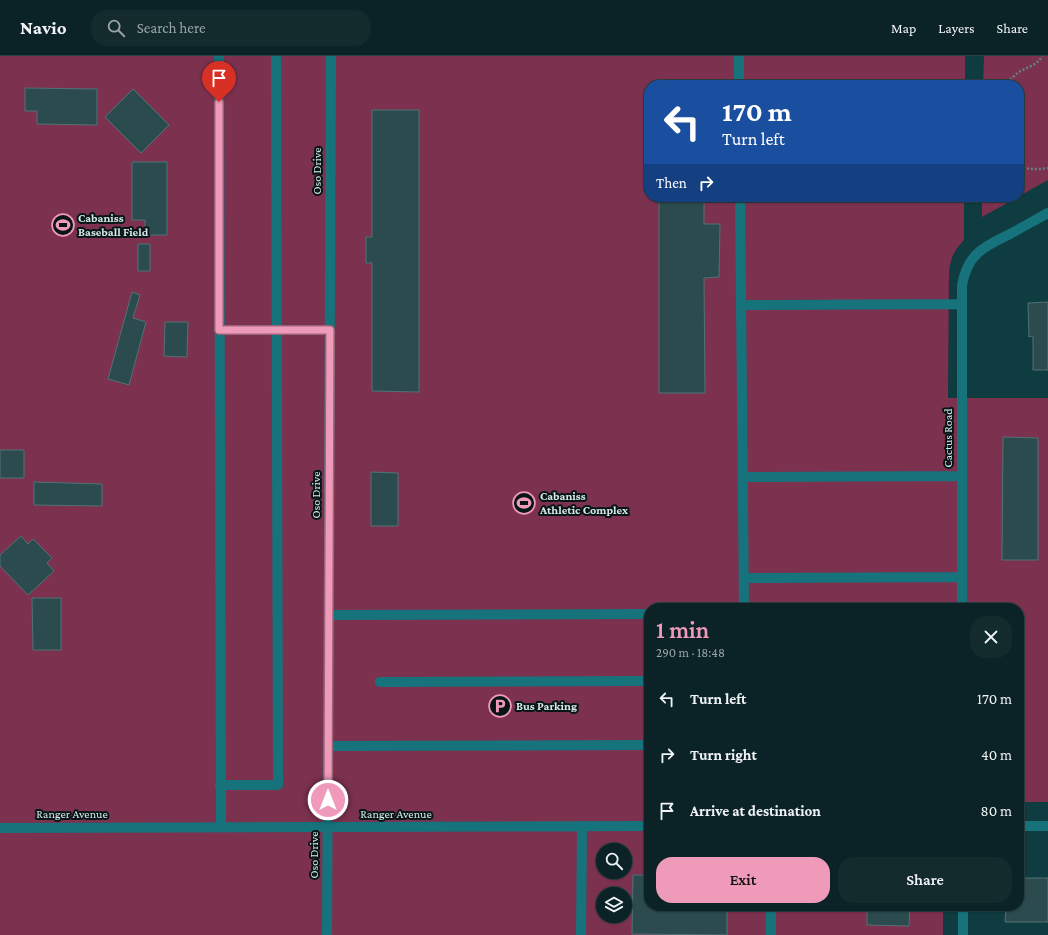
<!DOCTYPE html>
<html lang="en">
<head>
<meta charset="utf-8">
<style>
  :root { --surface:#0b2326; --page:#142b2e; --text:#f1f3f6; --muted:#9aa4a7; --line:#2b4043; --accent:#ef9ab8 }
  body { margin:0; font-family:"Crimson Pro",serif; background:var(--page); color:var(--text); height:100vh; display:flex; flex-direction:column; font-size:15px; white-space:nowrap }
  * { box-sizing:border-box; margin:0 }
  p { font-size:13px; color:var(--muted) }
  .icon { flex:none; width:22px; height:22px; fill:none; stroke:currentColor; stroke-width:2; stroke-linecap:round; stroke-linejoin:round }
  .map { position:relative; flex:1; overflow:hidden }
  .sheet { position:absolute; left:644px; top:547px; width:380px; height:308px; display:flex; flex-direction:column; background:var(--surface); border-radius:16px; box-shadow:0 1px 3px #0004,0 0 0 1px var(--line) }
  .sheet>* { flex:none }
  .hud { position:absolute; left:644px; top:24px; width:380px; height:122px; border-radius:16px; box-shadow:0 1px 3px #0004,0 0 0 1px var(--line); background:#1a4fa0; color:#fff; overflow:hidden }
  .buttons { position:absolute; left:596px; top:787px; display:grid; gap:8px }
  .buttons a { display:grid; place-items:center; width:36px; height:36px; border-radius:50%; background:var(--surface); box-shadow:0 1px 3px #0004,0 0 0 1px var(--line); font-size:20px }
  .pin { position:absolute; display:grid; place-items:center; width:34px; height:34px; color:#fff; margin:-41px -17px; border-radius:50% 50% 50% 0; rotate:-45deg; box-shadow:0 0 4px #0007 }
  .pin .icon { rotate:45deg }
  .me { position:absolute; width:44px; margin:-22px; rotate:0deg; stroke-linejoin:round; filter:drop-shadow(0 0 3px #0008) }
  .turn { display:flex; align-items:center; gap:14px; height:84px; padding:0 12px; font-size:18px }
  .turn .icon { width:52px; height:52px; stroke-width:2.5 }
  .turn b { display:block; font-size:28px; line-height:34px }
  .then { display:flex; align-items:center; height:38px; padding:0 12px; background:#0003; gap:8px; font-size:15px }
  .round { display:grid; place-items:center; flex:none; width:42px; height:42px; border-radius:16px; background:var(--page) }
  .overview { display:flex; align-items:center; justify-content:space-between; height:68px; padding:0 12px }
  h1 { font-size:24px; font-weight:600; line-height:30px; color:var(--accent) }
  .action { display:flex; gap:8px; margin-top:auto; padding:8px 12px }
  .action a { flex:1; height:46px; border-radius:16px; background:var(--accent); color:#111; font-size:16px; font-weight:600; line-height:46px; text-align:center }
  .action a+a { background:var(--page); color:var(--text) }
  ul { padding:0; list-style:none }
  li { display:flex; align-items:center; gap:12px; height:56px; padding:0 12px }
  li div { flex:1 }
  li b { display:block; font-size:15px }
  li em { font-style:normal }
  header { display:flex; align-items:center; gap:24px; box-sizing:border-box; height:56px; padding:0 20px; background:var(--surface); border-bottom:1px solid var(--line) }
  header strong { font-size:19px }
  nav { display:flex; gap:22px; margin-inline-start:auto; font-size:14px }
  .search { width:280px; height:36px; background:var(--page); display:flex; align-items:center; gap:10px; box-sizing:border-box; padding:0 14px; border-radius:16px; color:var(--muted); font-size:15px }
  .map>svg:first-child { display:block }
</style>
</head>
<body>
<header>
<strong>Navio</strong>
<div class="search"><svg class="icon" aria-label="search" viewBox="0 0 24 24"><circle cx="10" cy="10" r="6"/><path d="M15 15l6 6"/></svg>Search here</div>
<nav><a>Map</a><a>Layers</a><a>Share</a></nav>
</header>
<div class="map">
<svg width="1048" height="879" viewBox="0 0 1048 879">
  <rect width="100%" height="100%" fill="#0f2f33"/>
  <!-- built -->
  <path fill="#0e3c40" d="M965,0h83v342h-100l1,-125 1,-13 6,-11 8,-9v-43h55v-112h-54z
    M1019,746h29v133h-105v-29h76z"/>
  <!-- green -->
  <path fill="#7c314f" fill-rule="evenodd" d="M0,0h965v29h-316v112h315v43c-11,12 -13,17 -15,33l-1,125h100v404h-29v-194h-370v298h294v29h-943zM603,794h22v22h-22zM603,838h22v22h-22z
    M984,0h64v124l-29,16v-111h-36z
    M982,141h36l-36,20z"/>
  <!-- building -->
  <path fill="#2b4b4f" stroke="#517276" d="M25,32l72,1v36l-60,-1v-13h-12z
    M133,33l36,36 -28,28 -36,-36z
    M372,54h47v282l-47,-1v-128h-6v-26h6z
    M132,106h35v73h-22v-15h-13z
    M659,141h45v27h16l-1,53 -15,1 1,115h-46z
    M138,188h12v27h-12z
    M132,236l8,3 -7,23 13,4 -17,63 -21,-6z
    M1048,246v68h-15v-34l-4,1 -1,-34z
    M165,266h23l-1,35 -23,-1z
    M1003,381l35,1v122h-36z
    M0,394h24v28h-24z
    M371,416l27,1v53h-27z
    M34,426l68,2v22l-68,-1z
    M21,480l7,8 5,-5 19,19 -5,5 7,8 -26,24 -28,-29v-11z
    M32,542h29v52h-28z
    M633,819h16v31h78v29l-95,-1z
    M1019,822h29v44h-43l1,-16h13z
    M802,850h108l-1,20 -42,-1v-14h-65z"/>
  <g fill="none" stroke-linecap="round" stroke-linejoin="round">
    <!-- path -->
    <path stroke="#657f82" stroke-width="2.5" stroke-dasharray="2 2" stroke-linecap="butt" d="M1004,29c5,-4 10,-9 15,-13 8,-5 19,-7 23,-16
      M1019,111c10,2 19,3 29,1"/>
    <!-- minor -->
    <path stroke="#16737c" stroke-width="10" d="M219,0l2,771
      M739,0v29
      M740,141l4,411
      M741,249l220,-1
      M219,274h111
      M743,421l219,-1
      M744,522l218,-1
      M962,552v-323c6,-32 22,-38 48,-51 13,-7 25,-14 38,-21
      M328,559l321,-1
      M380,626l269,-1
      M328,690l321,-1
      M220,729h58l-2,-729
      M1019,770h29
      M0,772l649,-2
      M771,850v29
      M327,879l4,-879
      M581,879l1,-109
      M963,879v-29"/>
  </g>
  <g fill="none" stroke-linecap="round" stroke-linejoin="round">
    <!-- route casing -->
    <g stroke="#9b6478" stroke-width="10">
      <path id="route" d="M219,46v228h111l-2,470"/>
    </g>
    <!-- route -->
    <use href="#route" stroke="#ef9ab8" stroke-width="7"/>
  </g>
  <!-- icons -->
  <defs>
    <g id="stadium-ring" transform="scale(1.15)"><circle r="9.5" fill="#081516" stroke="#ef9ab8" stroke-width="1.5"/><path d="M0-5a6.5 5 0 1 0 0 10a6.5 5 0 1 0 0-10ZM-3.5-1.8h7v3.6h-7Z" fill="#ef9ab8"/></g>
    <g id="parking-ring" transform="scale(1.15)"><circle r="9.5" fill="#081516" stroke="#ef9ab8" stroke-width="1.5"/><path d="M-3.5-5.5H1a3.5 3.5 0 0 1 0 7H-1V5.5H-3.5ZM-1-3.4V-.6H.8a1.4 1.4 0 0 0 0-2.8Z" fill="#ef9ab8"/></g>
  </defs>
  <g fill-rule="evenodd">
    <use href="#stadium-ring" x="63" y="169"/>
    <use href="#stadium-ring" x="524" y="447"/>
    <use href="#parking-ring" x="500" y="650"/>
  </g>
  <g text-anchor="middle" stroke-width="4" stroke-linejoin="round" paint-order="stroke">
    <!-- street labels -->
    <g font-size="12" fill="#d6e8ea" stroke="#081516">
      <text transform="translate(317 115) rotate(-90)" y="4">Oso Drive</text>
      <text transform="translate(948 382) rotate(-90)" y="4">Cactus Road</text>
      <text transform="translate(316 439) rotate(-90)" y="4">Oso Drive</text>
      <text x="72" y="762">Ranger Avenue</text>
      <text x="396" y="762">Ranger Avenue</text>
      <text transform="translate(314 799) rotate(-90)" y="4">Oso Drive</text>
    </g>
    <!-- poi labels -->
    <g font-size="12" font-weight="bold" fill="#d6e8ea" stroke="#081516" text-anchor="start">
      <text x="78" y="166">Cabaniss<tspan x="78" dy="14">Baseball Field</tspan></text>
      <text x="540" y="444">Cabaniss<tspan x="540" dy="14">Athletic Complex</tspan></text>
      <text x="516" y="654">Bus Parking</text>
    </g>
  </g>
</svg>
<div class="buttons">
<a><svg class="icon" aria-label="search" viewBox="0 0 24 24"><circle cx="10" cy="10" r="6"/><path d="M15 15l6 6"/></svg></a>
<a><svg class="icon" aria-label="layers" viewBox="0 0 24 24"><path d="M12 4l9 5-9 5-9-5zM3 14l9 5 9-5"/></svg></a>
</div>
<div class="pin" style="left:219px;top:46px;background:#d93025"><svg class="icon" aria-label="arrive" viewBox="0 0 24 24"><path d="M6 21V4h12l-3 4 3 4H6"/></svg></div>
<svg class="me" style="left:328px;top:744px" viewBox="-20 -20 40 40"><circle r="17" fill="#ef9ab8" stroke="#fff" stroke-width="3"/><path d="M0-11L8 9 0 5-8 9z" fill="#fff"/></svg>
<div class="hud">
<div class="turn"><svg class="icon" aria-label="left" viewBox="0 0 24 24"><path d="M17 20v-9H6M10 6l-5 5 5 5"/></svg><div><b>170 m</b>Turn left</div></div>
<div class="then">Then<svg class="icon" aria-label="right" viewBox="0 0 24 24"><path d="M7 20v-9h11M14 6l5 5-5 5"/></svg></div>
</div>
<section class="sheet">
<div class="overview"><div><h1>1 min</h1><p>290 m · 18:48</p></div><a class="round"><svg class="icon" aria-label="close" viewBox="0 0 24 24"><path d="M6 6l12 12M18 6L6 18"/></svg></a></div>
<ul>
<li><svg class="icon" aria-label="left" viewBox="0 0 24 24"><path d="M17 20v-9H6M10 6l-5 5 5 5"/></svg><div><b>Turn left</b></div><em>170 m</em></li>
<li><svg class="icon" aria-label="right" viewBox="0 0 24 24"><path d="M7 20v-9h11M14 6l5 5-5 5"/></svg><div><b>Turn right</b></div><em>40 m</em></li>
<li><svg class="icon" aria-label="arrive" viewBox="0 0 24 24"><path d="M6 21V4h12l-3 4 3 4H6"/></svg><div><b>Arrive at destination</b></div><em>80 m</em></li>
</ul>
<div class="action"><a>Exit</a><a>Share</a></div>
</section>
</div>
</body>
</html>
